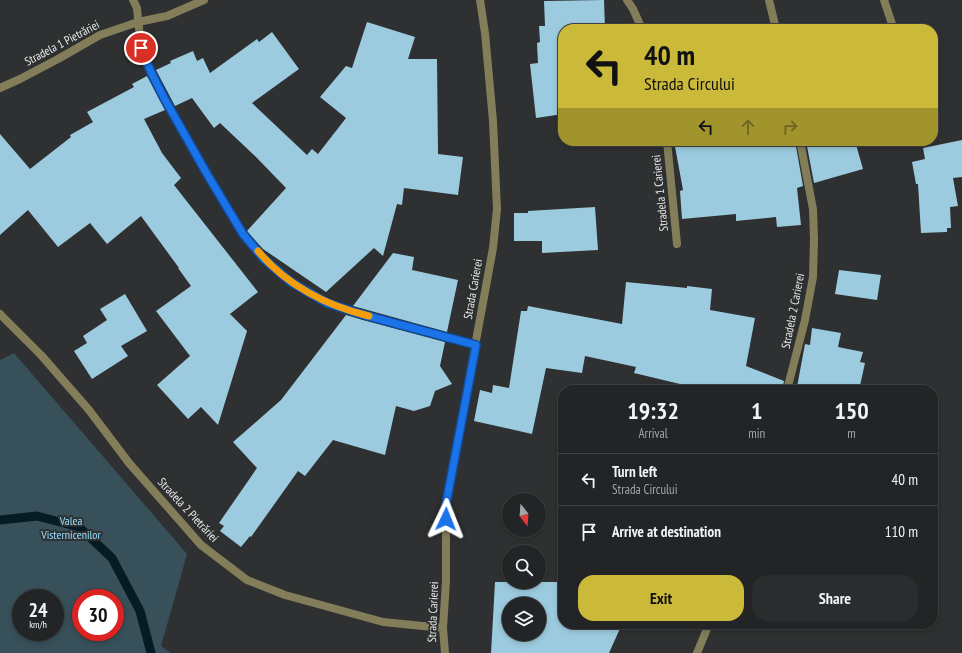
<!DOCTYPE html>
<html lang="en">
<head>
<meta charset="utf-8">
<style>
  :root { --surface:#222425; --page:#2a2c2d; --text:#f1f3f6; --muted:#a2a4a7; --line:#3f4142; --accent:#cbba39 }
  body { margin:0; font-family:"PT Sans Narrow",sans-serif; background:var(--page); color:var(--text); height:100vh; display:flex; flex-direction:column; font-size:15px; white-space:nowrap }
  * { box-sizing:border-box; margin:0 }
  p { font-size:13px; color:var(--muted) }
  .icon { flex:none; width:22px; height:22px; fill:none; stroke:currentColor; stroke-width:2; stroke-linecap:round; stroke-linejoin:round }
  .map { position:relative; flex:1; overflow:hidden }
  .panel { position:absolute; left:558px; top:385px; width:380px; height:244px; display:flex; flex-direction:column; background:var(--surface); border-radius:16px; box-shadow:0 2px 6px #0003,0 0 0 1px var(--line) }
  .panel>* { flex:none }
  .hud { position:absolute; left:558px; top:24px; width:380px; height:122px; border-radius:16px; box-shadow:0 2px 6px #0003,0 0 0 1px var(--line); background:#cbba39; color:#111; overflow:hidden }
  .needle { width:26px; rotate:163deg }
  .tools { position:absolute; left:502px; top:493px; display:grid; gap:8px }
  .tools a { display:grid; place-items:center; width:44px; height:44px; border-radius:50%; background:var(--surface); box-shadow:0 2px 6px #0003,0 0 0 1px var(--line); font-size:20px }
  .speed { position:absolute; left:12px; top:589px; display:flex; gap:8px; font-size:20px; font-weight:700; text-align:center }
  .speed>* { display:grid; place-content:center; width:52px; height:52px; border-radius:50%; background:var(--surface); box-shadow:0 2px 6px #0003,0 0 0 1px var(--line); line-height:1 }
  .speed small { font-size:10px; font-weight:400 }
  .speed .limit { border:6px solid #d22; background:#fff; color:#111 }
  .pin { position:absolute; display:grid; place-items:center; width:34px; height:34px; color:#fff; margin:-17px; border:2px solid #fff; border-radius:50%; box-shadow:0 1px 4px #0007 }
  .me { position:absolute; width:44px; margin:-22px; rotate:2deg; stroke-linejoin:round; filter:drop-shadow(0 0 3px #0008) }
  .turn { display:flex; align-items:center; gap:14px; height:84px; padding:0 20px; font-size:18px }
  .turn .icon { width:52px; height:52px; stroke-width:2.5 }
  .turn b { display:block; font-size:28px; line-height:34px }
  .lanes { display:flex; align-items:center; height:38px; padding:0 20px; background:#0003; justify-content:center; gap:20px; direction:ltr }
  .lanes .off { opacity:.35 }
  .eta { display:flex; justify-content:space-evenly; align-items:center; height:68px; text-align:center }
  .eta b { font-size:24px; font-weight:600; line-height:28px }
  .cta { display:flex; gap:8px; margin-top:auto; padding:8px 20px }
  .cta a { flex:1; height:46px; border-radius:16px; background:var(--accent); color:#111; font-size:16px; font-weight:600; line-height:46px; text-align:center }
  .cta a+a { background:var(--page); color:var(--text) }
  ul { padding:0; list-style:none }
  li { display:flex; align-items:center; gap:12px; height:52px; padding:0 20px; border-top:1px solid var(--line) }
  li div { flex:1 }
  li b { display:block; font-size:15px }
  li em { font-style:normal }
  .map>svg:first-child { display:block }
</style>
</head>
<body>
<div class="map">
<svg width="962" height="653" viewBox="0 0 962 653">
  <rect width="100%" height="100%" fill="#2e3031"/>
  <!-- green -->
  <path fill="#37505a" fill-rule="evenodd" d="M14,353l173,201 -26,92 10,7h-171v-293zM21,598h34v34h-34zM81,598h34v34h-34z"/>
  <g fill="none" stroke-linecap="round" stroke-linejoin="round">
    <!-- stream -->
    <path stroke="#051c25" stroke-width="9" d="M0,520l37,-4 42,11 33,31 28,53 11,42"/>
  </g>
  <!-- building -->
  <path fill="#9ccbdf" fill-rule="evenodd" d="M604,0l1,29h-42v85l-27,4 -6,-54 8,-1 -1,-20 3,-1 -1,-16h6l-1,-25z
    M367,22l48,15 -7,22h29l1,95 25,3 -5,38 -54,-7 -2,17 -5,-1 -14,52 -9,-8 -48,44 -63,-43 -16,-18 39,-43 -30,-31 -36,-34 -6,5 -22,-30 -17,8 -19,-36 15,-7 -1,-2 23,-10 4,10 6,-3 7,15 47,-34 2,3 13,-10 27,37 -47,34 55,52 5,-6 6,5 28,-36 -26,-21 26,-31 6,2z
    M147,76l18,34 -21,9 18,34 19,25 -7,7 84,107 -28,22 17,17 -29,94 -17,-18 -13,12 -31,-34 33,-29 -34,-45 35,-25 -13,-18h1l-38,-52 -34,28 -17,-21 -32,24 -30,-37 -28,25v-101l30,35 41,-32 -1,-2 23,-13 -6,-10 47,-25 -2,-3z
    M962,140v37l-9,1 5,28 -8,1 1,21h-4v4l-26,1 -3,-49h-2l-4,-22 13,-3 -2,-11z
    M674,141h121l8,45 -6,2 4,37 -24,2 -1,-10 -40,4v-7l-54,5 -2,-28 3,-1z
    M806,141h49l8,28 -49,14z
    M595,207l3,43 -56,3v-12h-28v-28h14v-2z
    M393,253l21,4 -2,13 46,10 -11,52 -94,-26z
    M839,270l42,5 -4,25 -42,-6z
    M626,282l61,6v-2l25,3 -2,21 45,8 -9,48 38,15 -2,9h-77l-71,-17 2,-6 -51,-11 -3,17 -36,-5 -14,66 -58,-13 6,-31 12,3 1,-8 16,3 12,-77h6l1,-5 94,18z
    M125,294l22,37 -26,15 7,10 -36,23 -18,-28 13,-8 -4,-7 24,-16 -7,-11z
    M346,315l17,5 82,22 -5,24 12,18 -17,7 -5,15 -16,5 -18,-5 -11,49 -52,-15 -28,36 -7,-5 -47,66 -1,-1 -9,11 -21,-16 4,-5 -5,-3 38,-55 -24,-26 48,-42z
    M812,328l29,5 -3,14 25,5 -3,10 5,1 -6,27h-66l1,-4 3,1 8,-43 5,1z
    M495,582h68v42h59l-13,29h-118zM509,604h30v30h-30z"/>
  <g fill="none" stroke-linecap="round" stroke-linejoin="round">
    <!-- street -->
    <path stroke="#837e59" stroke-width="8" d="M133,0l4,8 4,40 10,24 13,26 43,76 36,60 21,25 27,23 36,21 37,12 112,30
      M627,0l6,9 9,20
      M769,0l7,29
      M884,0l9,27
      M0,88l20,-9 38,-20 42,-24 38,-13 29,-6 37,-16
      M667,141l10,103
      M0,314l41,41 48,55 40,53 72,82 46,35 38,15 98,27 60,6
      M787,390l18,-70 8,-43 1,-38 -1,-30 -13,-68
      M445,653l-2,-25 3,-47v-77l47,-256 4,-39 -4,-88 -8,-88 -5,-33
      M697,653l12,-29"/>
  </g>
  <g fill="none" stroke-linecap="round" stroke-linejoin="round">
    <!-- route casing -->
    <g stroke="#114b97" stroke-width="10">
      <path id="route" d="M141,48l10,24 13,26 43,76 36,60 21,25 27,23 36,21 37,12 112,30 -30,159v15"/>
    </g>
    <!-- route -->
    <use href="#route" stroke="#1a73e8" stroke-width="7"/>
    <!-- slow -->
    <path stroke="#f59e0b" stroke-width="7" d="M258,251c28,34 69,55 111,65"/>
  </g>
  <g text-anchor="middle" stroke-width="4" stroke-linejoin="round" paint-order="stroke">
    <!-- street labels -->
    <g font-size="12" fill="#e8eaea" stroke="#2e3031">
      <text transform="translate(62 43) rotate(-28)" y="4">Stradela 1 Pietrăriei</text>
      <text transform="translate(660 193) rotate(-96)" y="4">Stradela 1 Carierei</text>
      <text transform="translate(473 289) rotate(-80)" y="4">Strada Carierei</text>
      <text transform="translate(793 311) rotate(-79)" y="4">Stradela 2 Carierei</text>
      <text transform="translate(188 510) rotate(47)" y="4">Stradela 2 Pietrăriei</text>
      <text transform="translate(433 612) rotate(-88)" y="4">Strada Carierei</text>
    </g>
    <!-- park labels -->
    <g font-size="12" fill="#94e0ff" stroke="#2e3031">
      <text x="71" y="525">Valea<tspan x="71" dy="14">Visternicenilor</tspan></text>
    </g>
  </g>
</svg>
<div class="tools">
<a><svg class="needle" viewBox="-14 -14 28 28"><path d="M0-13l5 13h-10z" fill="#e53935"/><path d="M0 13l5-13h-10z" fill="#a2a4a7"/></svg></a>
<a><svg class="icon" aria-label="search" viewBox="0 0 24 24"><circle cx="10" cy="10" r="6"/><path d="M15 15l6 6"/></svg></a>
<a><svg class="icon" aria-label="layers" viewBox="0 0 24 24"><path d="M12 4l9 5-9 5-9-5zM3 14l9 5 9-5"/></svg></a>
</div>
<div class="speed"><div>24<small>km/h</small></div><div class="limit">30</div></div>
<div class="pin" style="left:141px;top:48px;background:#d93025"><svg class="icon" aria-label="arrive" viewBox="0 0 24 24"><path d="M6 21V4h12l-3 4 3 4H6"/></svg></div>
<svg class="me" style="left:446px;top:519px" viewBox="-20 -20 40 40"><path d="M0-17L14 15 0 8-14 15z" fill="#1a73e8" stroke="#fff" stroke-width="4"/></svg>
<div class="hud">
<div class="turn"><svg class="icon" aria-label="left" viewBox="0 0 24 24"><path d="M17 20v-9H6M10 6l-5 5 5 5"/></svg><div><b>40 m</b>Strada Circului</div></div>
<div class="lanes"><svg class="icon" aria-label="left" viewBox="0 0 24 24"><path d="M17 20v-9H6M10 6l-5 5 5 5"/></svg><svg class="icon off" aria-label="ahead" viewBox="0 0 24 24"><path d="M12 20V5M6 11l6-6 6 6"/></svg><svg class="icon off" aria-label="right" viewBox="0 0 24 24"><path d="M7 20v-9h11M14 6l5 5-5 5"/></svg></div>
</div>
<section class="panel">
<div class="eta">
<div><b>19:32</b><p>Arrival</p></div>
<div><b>1</b><p>min</p></div>
<div><b>150</b><p>m</p></div>
</div>
<ul>
<li><svg class="icon" aria-label="left" viewBox="0 0 24 24"><path d="M17 20v-9H6M10 6l-5 5 5 5"/></svg><div><b>Turn left</b><p>Strada Circului</p></div><em>40 m</em></li>
<li><svg class="icon" aria-label="arrive" viewBox="0 0 24 24"><path d="M6 21V4h12l-3 4 3 4H6"/></svg><div><b>Arrive at destination</b></div><em>110 m</em></li>
</ul>
<div class="cta"><a>Exit</a><a>Share</a></div>
</section>
</div>
</body>
</html>
